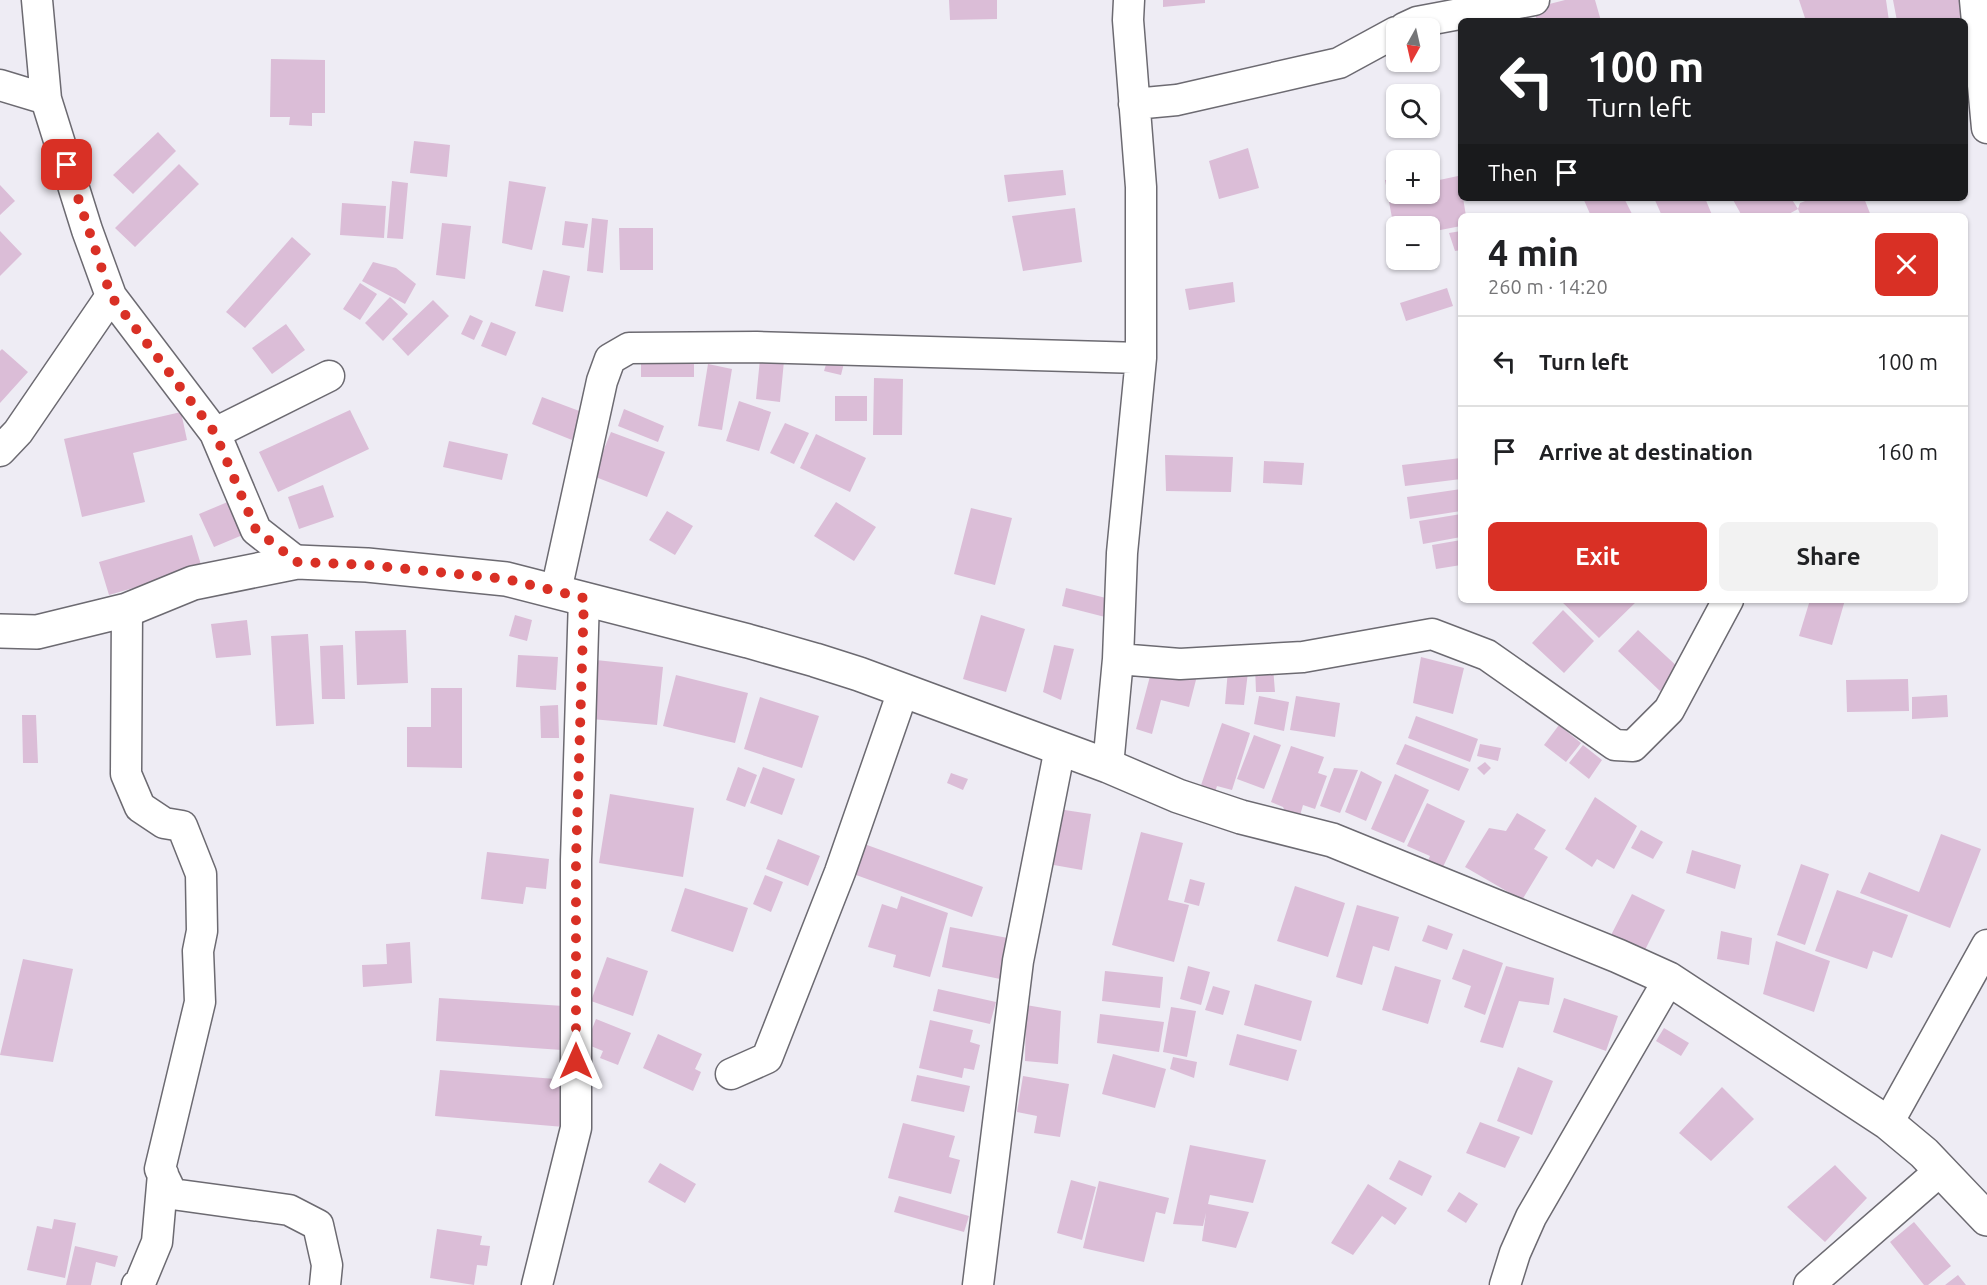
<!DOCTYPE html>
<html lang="en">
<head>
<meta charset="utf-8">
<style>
  :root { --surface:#fff; --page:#f2f2f2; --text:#202124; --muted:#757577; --line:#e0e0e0; --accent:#d93025 }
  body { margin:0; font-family:Ubuntu,sans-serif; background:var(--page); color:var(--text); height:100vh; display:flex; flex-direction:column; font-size:22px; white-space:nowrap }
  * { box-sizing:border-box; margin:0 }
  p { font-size:20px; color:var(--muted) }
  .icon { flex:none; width:33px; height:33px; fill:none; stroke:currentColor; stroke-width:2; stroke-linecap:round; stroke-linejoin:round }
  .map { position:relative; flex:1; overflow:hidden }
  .drawer { position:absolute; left:1458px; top:213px; width:510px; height:390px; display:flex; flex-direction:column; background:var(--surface); border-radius:9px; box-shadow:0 2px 4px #0004 }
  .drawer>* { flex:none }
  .guide { position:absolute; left:1458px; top:18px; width:510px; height:183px; border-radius:9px; box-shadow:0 2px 4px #0004; background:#202124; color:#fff; overflow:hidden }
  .needle { width:39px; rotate:188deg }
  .tools { position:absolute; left:1386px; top:18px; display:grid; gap:12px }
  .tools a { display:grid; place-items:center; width:54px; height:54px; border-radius:9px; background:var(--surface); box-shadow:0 2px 4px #0004; font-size:30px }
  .pin { position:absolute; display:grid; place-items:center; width:51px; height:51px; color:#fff; margin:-26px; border-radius:12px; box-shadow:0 3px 9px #0006 }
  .me { position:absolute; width:66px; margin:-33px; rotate:0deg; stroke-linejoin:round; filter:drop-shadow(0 0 4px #0008) }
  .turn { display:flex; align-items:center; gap:21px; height:126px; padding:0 30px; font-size:27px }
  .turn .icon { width:78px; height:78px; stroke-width:2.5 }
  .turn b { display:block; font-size:42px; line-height:51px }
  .then { display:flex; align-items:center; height:57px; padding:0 30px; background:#0003; gap:12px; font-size:22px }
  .round { display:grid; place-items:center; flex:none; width:63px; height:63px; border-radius:9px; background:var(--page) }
  .overview { display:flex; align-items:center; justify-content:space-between; height:102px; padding:0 30px }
  h1 { font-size:36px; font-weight:600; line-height:45px }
  .cta { display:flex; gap:12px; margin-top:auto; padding:12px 30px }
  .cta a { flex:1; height:69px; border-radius:9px; background:var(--accent); color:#fff; font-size:24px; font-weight:600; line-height:69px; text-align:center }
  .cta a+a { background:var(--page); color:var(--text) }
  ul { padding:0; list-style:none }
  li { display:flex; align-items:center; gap:18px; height:90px; padding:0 30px; border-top:2px solid var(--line) }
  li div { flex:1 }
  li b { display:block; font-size:22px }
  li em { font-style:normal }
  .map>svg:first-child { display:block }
</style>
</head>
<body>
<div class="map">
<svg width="1987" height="1285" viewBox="0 0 1987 1285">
  <rect width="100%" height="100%" fill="#eeecf4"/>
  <!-- building -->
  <path fill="#dbbdd7" d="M949,0h48v19l-47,1z
    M1163,0h42v3l-42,4z
    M1565,0h30l6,21h-64l-3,-13z
    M1799,0h87l3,21h-83z
    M1893,0h68l4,21h-68z
    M271,59l54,1v53h-13v13l-23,-1 1,-8h-20z
    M158,132l18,19 -43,43 -20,-19z
    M414,141l36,4 -3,32 -37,-4z
    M1248,148l11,40 -40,11 -10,-38z
    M179,164l20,20 -64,63 -20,-19z
    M1063,170l3,25 -58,7 -4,-27z
    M1458,176l3,22h2l3,18h-5v10l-31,6v-6h-34l-1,8 -10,-54 11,-1v15h34v-12z
    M392,181l16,2 -5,56 -16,-1z
    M509,181l37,6 -14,63 -30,-7z
    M0,185l15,16 -15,14z
    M1583,198h41l9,18h-42z
    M1654,198h51l7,17 -50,1z
    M1732,198h59l7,11 2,-6 13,-5h51l7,18h-70l-3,-7 -13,7h-43z
    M342,203l44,3 -2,32 -44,-3z
    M1075,208l7,54 -59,9 -11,-55z
    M592,218l16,2 -5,53 -16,-2z
    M565,221l23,3 -4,24 -22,-3z
    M442,223l29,3 -6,53 -29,-4z
    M619,228h34v42h-33z
    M0,231l22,23 -22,22z
    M1461,231v19l-6,1 -6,-18z
    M292,237l19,17 -66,74 -19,-16z
    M373,262l23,6 20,16 -11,20 -43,-23z
    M543,270l27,6 -7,36 -28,-6z
    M1233,282l2,20 -46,8 -4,-21z
    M360,283l17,11 -17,26 -17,-11z
    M1447,288l6,18 -47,15 -6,-18z
    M390,297l18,17 -25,27 -18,-18z
    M433,300l16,16 -41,40 -16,-17z
    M470,315l13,6 -9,19 -13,-6z
    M491,322l25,10 -10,24 -25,-10z
    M286,324l19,26 -33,24 -20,-26z
    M2,349l26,23 -28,31v-52z
    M641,358h53v19h-53z
    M828,358l16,5 -3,12 -17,-4z
    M760,359l24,2 -4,41 -24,-3z
    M708,364l24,5 -10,61 -24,-4z
    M874,378l29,1 -1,56h-29z
    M835,396h32v25h-32z
    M542,397l40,15 -10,28 -40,-16z
    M739,401l32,11 -12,39 -33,-10z
    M624,409l40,17 -6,16 -40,-16z
    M350,410l19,39 -91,43 -19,-40z
    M181,412l6,28 -54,13 12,49 -63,15 -18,-78z
    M785,423l24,10 -15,31 -24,-11z
    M611,432l54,20 -18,45 -54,-21z
    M816,434l50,24 -16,34 -50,-24z
    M449,441l59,13 -6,26 -59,-13z
    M1165,455l68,2 -2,35 -65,-1z
    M1461,458v21l-56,7 -3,-21z
    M1264,461l40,2 -2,22 -39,-2z
    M323,485l11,32 -35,12 -11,-32z
    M1461,489v22l-51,8 -3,-22z
    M230,501l15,33 -31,13 -15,-33z
    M836,502l40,25 -22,34 -40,-25z
    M971,508l41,10 -17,67 -41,-11z
    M667,511l26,15 -18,29 -26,-15z
    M1461,514v23l-38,7 -4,-23z
    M192,535l10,33 -93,27 -10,-33z
    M1461,540v25l-25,4 -4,-24z
    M1066,588l44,11 -5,18 -43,-11z
    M1560,600h75l1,2 -37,36z
    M1810,600h35l-13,45 -33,-9z
    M1563,610l31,31 -30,32 -32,-30z
    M515,615l17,5 -5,21 -18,-5z
    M981,615l44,14 -19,63 -43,-13z
    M247,620l4,35 -35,3 -5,-34z
    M406,630l2,53 -51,2 -2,-54z
    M1638,630l43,40 -21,21 -42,-40z
    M308,634l6,90 -38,2 -5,-90z
    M343,645l2,54h-23l-2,-53z
    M1054,645l20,4 -13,51 -18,-8z
    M518,655l40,2 -2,33 -40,-3z
    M1421,657l43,11 -11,46 -40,-11z
    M586,659l77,8 -6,58 -76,-7z
    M1153,665l44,11 -8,31 -28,-7 -9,34 -16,-5z
    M1255,666l18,1 2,25h-19z
    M1228,670l20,2 -4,33 -19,-1z
    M676,675l72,18 -13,50 -72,-17z
    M1908,679l1,32 -62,1 -1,-32z
    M431,688h31v80l-55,-1v-40h24z
    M1947,695l1,22 -36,2v-22z
    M1259,696l30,6 -5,29 -30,-7z
    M1296,696l44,7 -5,34 -45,-7z
    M760,697l59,19 -17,52 -58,-19z
    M558,705l1,33h-18l-1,-32z
    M22,715h14l2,48h-15z
    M1416,716l62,23 -8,23 -62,-24z
    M1222,723l28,10 -18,57 -15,-4 -6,18 -15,-4z
    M1559,725l22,18 -15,19 -22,-17z
    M1254,735l27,10 -17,44 -27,-10z
    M1405,744l64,25 -10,22 -63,-27z
    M1480,744l21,4 -3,13 -21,-5z
    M1583,745l19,15 -13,19 -20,-16z
    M1291,746l33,11 -6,16 9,3 -12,33 -12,-4 -4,14 -12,-3 -4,-9 -12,-5z
    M1485,762l6,6 -7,7 -7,-7z
    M738,767l19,8 -12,32 -19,-7z
    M763,767l32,12 -13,36 -32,-12z
    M1334,768l24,2 -18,43 -20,-7z
    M1361,771l21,11 -16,39 -21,-9z
    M951,773l17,6 -5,11 -16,-7z
    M1395,774l34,16 -25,53 -33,-14z
    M610,794l84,14 -11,69 -84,-14z
    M1595,797l42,29 -23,43 -17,-10 -5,8 -27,-18z
    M1427,803l38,18 -24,50 -15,-5 4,-10 -23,-10z
    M1058,809l33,5 -9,56 -34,-6z
    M1517,813l29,17 -12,19 14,8 -26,43 -57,-33 24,-39 17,3z
    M1641,830l22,12 -10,17 -22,-11z
    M1141,832l42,11 -15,57 21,5 -15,57 -62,-17z
    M1941,834l40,15 -31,79 -90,-35 9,-21 50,20z
    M778,839l42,17 -12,30 -42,-17z
    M856,841l127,46 -11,30 -127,-46z
    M1692,850l49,15 -6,24 -49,-16z
    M487,852l62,7 -3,30 -20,-2 -3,17 -42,-5z
    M1801,864l28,10 -24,71 -28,-10z
    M765,875l18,7 -12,30 -18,-8z
    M1190,879l15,4 -6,23 -15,-4z
    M1295,886l50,17 -17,54 -51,-16z
    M685,888l63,20 -15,44 -62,-21z
    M1837,890l71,25 -16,43 -19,-7 -6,18 -52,-18z
    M1632,894l33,16 -25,50 -33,-17z
    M901,896l47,17 -18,64 -37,-10 3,-12 -28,-8 14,-43 15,5z
    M1357,905l42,12 -10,34 -16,-5 -11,39 -26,-8z
    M1428,925l25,9 -6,16 -25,-9z
    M950,927l63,12 -8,41 -63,-13z
    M1721,931l31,7 -3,27 -32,-6z
    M1776,941l54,20 -16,51 -51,-18z
    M410,942l2,41 -49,4 -1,-22 25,-1 -1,-20z
    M1463,949l40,14 -18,52 -21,-8 7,-21 -19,-7z
    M607,957l41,14 -15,45 -42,-15z
    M23,959l50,10 -20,93 -53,-7z
    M1188,966l22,6 -9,33 -21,-6z
    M1395,966l46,14 -13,44 -46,-14z
    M1506,966l48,12 -5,27 -30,-4 -16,47 -23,-6z
    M1105,971l58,6 -3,31 -58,-7z
    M1255,984l57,17 -11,40 -57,-16z
    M1213,986l17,5 -7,24 -18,-5z
    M938,989l58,13 -6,22 -57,-13z
    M439,998l125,8 -2,44 -126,-9z
    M1564,998l54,18 -12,35 -53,-19z
    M1026,1005l35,6 -3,53 -33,-3z
    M1171,1007l25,4 -9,46 -24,-5z
    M1100,1014l64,8 -5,30 -62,-9z
    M596,1019l35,14 -13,32 -18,-7 3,-7 -17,-7z
    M930,1020l43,10 -3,12 10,3 -6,25 -10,-2 -2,10 -43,-10z
    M1664,1028l25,15 -8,13 -25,-15z
    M658,1034l44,20 -7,15 6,3 -8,19 -50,-23z
    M1237,1034l60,16 -9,31 -59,-16z
    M1113,1054l53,15 -11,39 -53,-14z
    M1173,1057l24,5 -3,16 -24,-9z
    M1518,1067l35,14 -21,54 -35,-14z
    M440,1070l128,10 -4,47 -129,-11z
    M917,1075l53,11 -6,26 -53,-11z
    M1023,1076l46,8 -9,53 -26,-4 3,-17 -20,-4z
    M1722,1087l32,32 -43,42 -32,-28z
    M1480,1122l40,15 -15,31 -39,-15z
    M903,1123l52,13 -6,21 11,3 -9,34 -63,-16z
    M1190,1145l76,15 -13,43 -43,-8 -2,9 41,8 -13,36 -34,-7 4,-28 -3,13 -30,-2z
    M1399,1160l33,16 -10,20 -33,-17z
    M660,1163l36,21 -11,19 -37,-21z
    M1835,1165l32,33 -42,44 -38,-35z
    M1071,1180l25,7 -14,53 -25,-7z
    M1099,1181l70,17 -4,16 -9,-2 -12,50 -61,-14z
    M1368,1184l39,24 -12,17 -13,-9 -29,39 -22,-12z
    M1459,1192l19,12 -12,19 -19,-12z
    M899,1196l70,20 -5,16 -70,-20z
    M54,1219l22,4 -11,55 -38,-8 10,-44 15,3z
    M1914,1222l37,44 -23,19h-4l-34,-43z
    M437,1229l45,7 -2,9 10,1 -3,20 -10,-1 -3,20 -44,-7z
    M75,1246l43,10 -3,11 -19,-5 -5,23h-25z
    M1958,1275l8,10h-21z"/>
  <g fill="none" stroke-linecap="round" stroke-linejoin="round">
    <!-- minor casing -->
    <g stroke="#6c6a71" stroke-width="33">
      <path id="minor" d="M37,0l9,99 41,131 24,66 104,137
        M1975,0l12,128
        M1404,28l13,-6 117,-22
        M0,85l46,14
        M1134,104l43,-4 162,-37 57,-31
        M0,451l18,-19 93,-136
        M297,562l-41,-32 -41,-97 114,-57
        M556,591l46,-210 8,-22 19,-11 128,-1 384,11
        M127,610l-1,164 14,33 24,16 18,3 19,48 1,57 -4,20 2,51 -40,167 12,25 117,16 29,15 9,40 -2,20
        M1118,659l62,5 123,-7 129,-23 55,21 128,90 18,1 36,-36 59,-110
        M1108,766l10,-107 4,-106 19,-195v-171l-13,-167 1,-20
        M731,1074l36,-16 73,-186 63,-181
        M1888,1123l99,-178
        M137,1285l3,-2 17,-41 6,-68
        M537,1285l39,-157v-268l8,-262
        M978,1285l40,-324 42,-213
        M1505,1285l10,-32 16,-36 138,-238
        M1809,1285l132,-115"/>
    </g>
    <!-- tertiary casing -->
    <g stroke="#6c6a71" stroke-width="36">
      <path id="tertiary" d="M0,631l37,1 90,-22 66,-27 104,-21 70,3 139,14 242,62 67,19 44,14 249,92 70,30 63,21 91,23 286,116 51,23 219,144 36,30 63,66"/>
    </g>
    <!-- minor -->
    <use href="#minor" stroke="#fff" stroke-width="30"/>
    <!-- tertiary -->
    <use href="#tertiary" stroke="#fff" stroke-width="33"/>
  </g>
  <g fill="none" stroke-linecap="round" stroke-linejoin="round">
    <!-- route -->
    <path stroke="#d93025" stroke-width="10" stroke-dasharray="0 18" d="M67,165l44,131 104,137 41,97 41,32 70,3 139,14 78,19 -8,262v201"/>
  </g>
</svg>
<div class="tools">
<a><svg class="needle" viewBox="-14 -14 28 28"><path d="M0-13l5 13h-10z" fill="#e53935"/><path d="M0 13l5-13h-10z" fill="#757577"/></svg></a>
<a><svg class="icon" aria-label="search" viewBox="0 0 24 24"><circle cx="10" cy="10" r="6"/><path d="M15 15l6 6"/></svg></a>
<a>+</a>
<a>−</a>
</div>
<div class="pin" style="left:67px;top:165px;background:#d93025"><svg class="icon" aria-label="arrive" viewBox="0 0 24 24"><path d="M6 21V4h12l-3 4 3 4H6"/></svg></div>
<svg class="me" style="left:576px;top:1061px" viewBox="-20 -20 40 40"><path d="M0-17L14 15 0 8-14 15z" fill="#d93025" stroke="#fff" stroke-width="4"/></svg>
<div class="guide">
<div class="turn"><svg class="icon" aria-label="left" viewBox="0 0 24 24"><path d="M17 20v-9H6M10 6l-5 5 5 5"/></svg><div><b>100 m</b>Turn left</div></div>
<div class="then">Then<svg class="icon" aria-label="arrive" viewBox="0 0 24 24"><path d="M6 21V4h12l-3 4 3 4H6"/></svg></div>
</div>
<section class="drawer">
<div class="overview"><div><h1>4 min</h1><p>260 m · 14:20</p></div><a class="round" style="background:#d93025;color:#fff"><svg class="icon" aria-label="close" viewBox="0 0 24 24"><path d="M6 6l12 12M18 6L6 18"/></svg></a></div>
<ul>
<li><svg class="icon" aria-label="left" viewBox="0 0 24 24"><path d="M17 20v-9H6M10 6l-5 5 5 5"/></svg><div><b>Turn left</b></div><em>100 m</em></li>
<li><svg class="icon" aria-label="arrive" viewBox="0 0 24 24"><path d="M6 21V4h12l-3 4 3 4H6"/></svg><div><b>Arrive at destination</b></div><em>160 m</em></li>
</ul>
<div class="cta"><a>Exit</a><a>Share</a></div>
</section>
</div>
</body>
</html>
